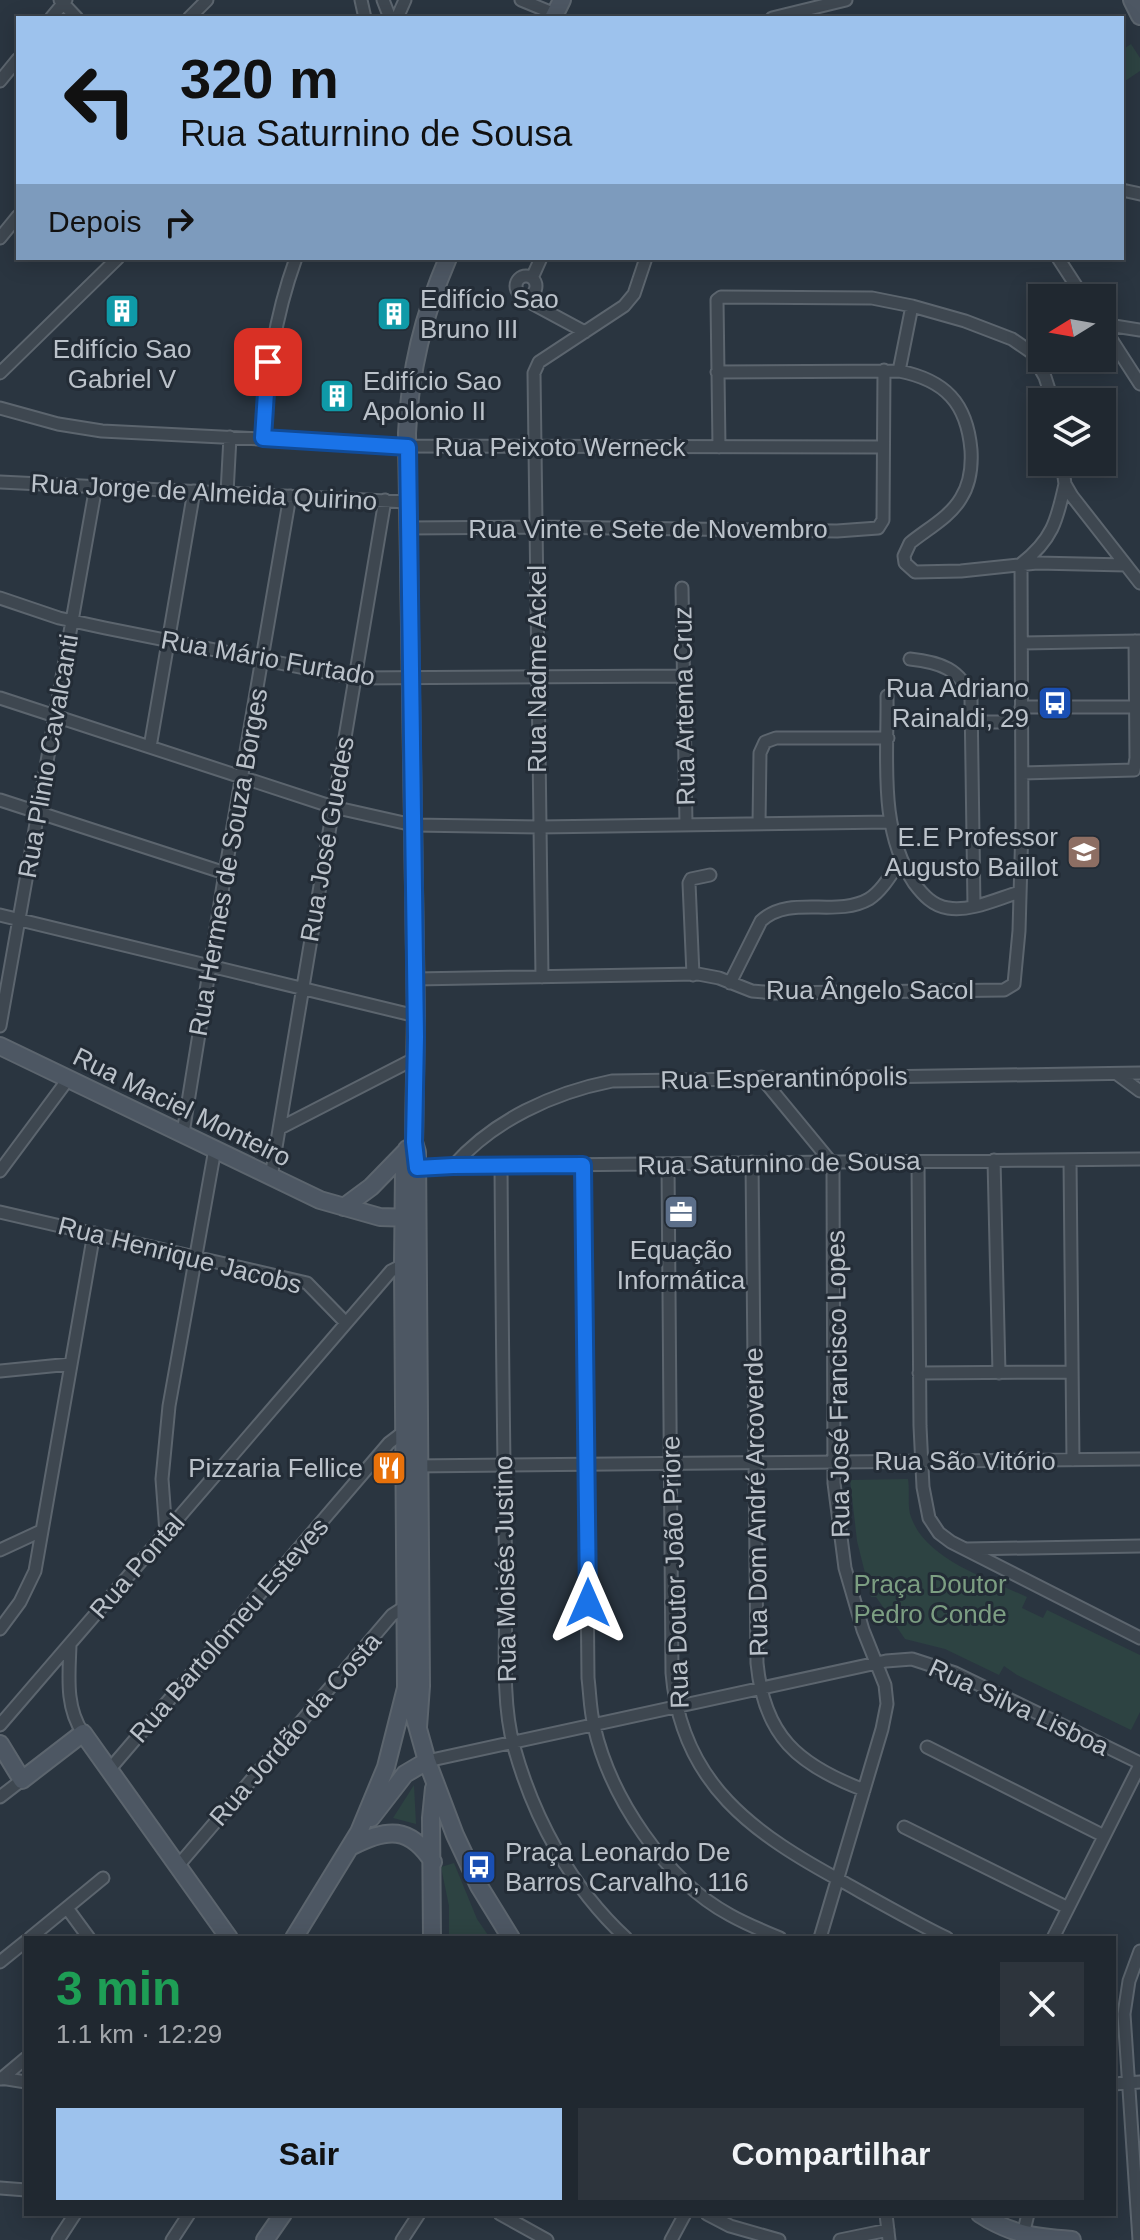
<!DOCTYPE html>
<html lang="pt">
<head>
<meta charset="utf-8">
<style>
  :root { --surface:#202830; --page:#2d343c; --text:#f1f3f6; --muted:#a2a6ab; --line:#3d444c; --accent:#9dc2ed }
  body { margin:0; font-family:Helvetica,sans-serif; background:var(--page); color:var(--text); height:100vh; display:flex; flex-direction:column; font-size:30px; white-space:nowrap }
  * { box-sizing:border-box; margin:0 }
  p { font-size:26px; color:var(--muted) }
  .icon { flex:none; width:44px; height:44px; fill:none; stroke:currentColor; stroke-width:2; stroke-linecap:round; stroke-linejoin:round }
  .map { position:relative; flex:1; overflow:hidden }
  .side { position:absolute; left:24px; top:1936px; width:1092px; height:280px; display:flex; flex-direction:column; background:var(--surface); border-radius:0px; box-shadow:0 4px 20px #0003,0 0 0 2px var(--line) }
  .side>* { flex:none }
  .guide { position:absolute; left:16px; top:16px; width:1108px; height:244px; border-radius:0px; box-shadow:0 4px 20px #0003,0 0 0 2px var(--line); background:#9dc2ed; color:#111; overflow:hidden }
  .needle { width:52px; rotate:259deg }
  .buttons { position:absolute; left:1028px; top:284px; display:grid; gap:16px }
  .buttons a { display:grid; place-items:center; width:88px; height:88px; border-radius:0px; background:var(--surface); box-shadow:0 4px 20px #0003,0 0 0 2px var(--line); font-size:40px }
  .pin { position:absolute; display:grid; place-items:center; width:68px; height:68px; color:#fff; margin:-34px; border-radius:16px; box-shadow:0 4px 12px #0006 }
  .me { position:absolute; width:88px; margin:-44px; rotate:0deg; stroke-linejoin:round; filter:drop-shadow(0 0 6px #0008) }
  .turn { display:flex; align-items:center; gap:28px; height:168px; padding:0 32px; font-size:36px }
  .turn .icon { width:104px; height:104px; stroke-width:2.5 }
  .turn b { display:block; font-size:56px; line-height:68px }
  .then { display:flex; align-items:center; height:76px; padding:0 32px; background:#0003; gap:16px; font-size:30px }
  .round { display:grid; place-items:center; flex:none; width:84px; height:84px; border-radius:0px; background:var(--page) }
  .headline { display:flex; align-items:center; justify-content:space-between; height:136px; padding:0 32px }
  h1 { font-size:48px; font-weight:800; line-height:60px; color:#1e9e55 }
  .cta { display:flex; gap:16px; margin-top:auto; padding:16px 32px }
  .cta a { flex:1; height:92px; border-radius:0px; background:var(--accent); color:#111; font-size:32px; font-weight:800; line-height:92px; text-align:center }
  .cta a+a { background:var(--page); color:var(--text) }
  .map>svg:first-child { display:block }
</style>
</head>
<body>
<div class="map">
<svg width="1140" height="2240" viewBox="0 0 1140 2240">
  <rect width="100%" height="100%" fill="#2a3540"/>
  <!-- green -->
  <path fill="#2d4342" d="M1131,44l9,14v13l-18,12v-33z
    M908,1479c2,11 -1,28 3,38 15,43 78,62 116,80l-5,11 21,10 4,-8 93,45v57l-9,18 -114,-55 -13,-9 -5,9 -54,-26 -40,-10 -29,-42h-5l-14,-56 -7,-61z
    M414,1785l2,39 -23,-6z
    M454,1863l23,56 13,19h-41v-32l-8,-39z"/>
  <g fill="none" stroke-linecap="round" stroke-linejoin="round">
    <!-- street casing -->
    <g stroke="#5c656e" stroke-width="15">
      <path id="street" d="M60,0l17,18
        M361,0l4,18
        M383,0l7,18
        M521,0l34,14
        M51,18l15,-18
        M189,18l18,-18
        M397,18l8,-18
        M772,18l74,-18
        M0,81l18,-22
        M1122,190l18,4
        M0,238l18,-22
        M1058,258l26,40
        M516 286a10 10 0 1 1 20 0a10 10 0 1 1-20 0Z
        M532,278l9,-20
        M528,296l5,8 52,28
        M1102,324l38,6
        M1102,325l38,59
        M899,371l13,-65
        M717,372l182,-1c46,9 68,32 72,79 1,16 -1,34 -10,48 -11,19 -34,31 -51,45l-6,13 1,7 10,9 46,-1 76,-8 89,2
        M0,373l118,-115
        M0,408l58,16 44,7 295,15 486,1
        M263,438c5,-67 10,-116 33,-180
        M719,447l-2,-147 4,-3 151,1 40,8 53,15 47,18 19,13 14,25 8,25
        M1062,462l3,22 7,12 68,87
        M0,482l407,20
        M227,493l3,-56
        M408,528l128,-1 301,4 41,-3 5,-8 1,-150
        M682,588l4,236
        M0,598l59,20 46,10 250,50 330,-2
        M1022,643l117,-2
        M910,659c29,3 52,10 61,40l3,207
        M887,696c1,63 -9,132 27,187 9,12 19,23 34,25 23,4 51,-10 72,-16
        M0,698l333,109 80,18 126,2 351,-5
        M1021,707h115
        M973,722h48
        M150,747l44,-256
        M1022,773l112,-3 2,-12 -1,-117
        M0,800l225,73
        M759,824l1,-71 5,-11 11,-4h112
        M0,915l416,101
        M693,975l-4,-92 2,-4 19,-4
        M542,977l-8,-604 5,-11 85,-56 10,-12 12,-36
        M415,979l283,-5 21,4 33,13 23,2 229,-3 10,-6 5,-53 3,-106 -1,-261c31,-24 36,-43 44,-80
        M730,983l31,-62c29,-27 75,-3 108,-22 13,-8 23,-26 32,-39
        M0,1026l96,-540
        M1117,1074l23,17
        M761,1077l70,85 2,10 1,311 11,85 18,62 22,55 2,19 -5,25 -62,209
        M280,1128l136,-70
        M183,1133l42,-260 65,-377
        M994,1160l5,213
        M1070,1160l3,300
        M752,1162l5,501c7,73 41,102 107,127
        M918,1162l2,264 3,61 6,31 10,15 12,9 189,96
        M668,1164l4,509c9,111 82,161 173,210 34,19 67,38 102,55
        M583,1165l5,513c2,16 2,32 6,48 16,71 71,154 136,189 16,9 33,16 50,23
        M453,1166c41,-46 99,-73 159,-85l528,-8
        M501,1166c1,137 2,274 5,412 1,51 -6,120 8,169 20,72 57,140 112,191
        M417,1168l36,-2 687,-7
        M0,1171l69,-93
        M271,1177l114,-677
        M0,1212l307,71 39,40
        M0,1371l71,-7
        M919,1373l153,-1
        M413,1466l727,-7
        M166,1533l-4,-54 7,-73 46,-257
        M967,1549l173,-3
        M0,1550l41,-19
        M0,1629l20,-27 15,-31 59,-338
        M70,1645c-1,30 -5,62 13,88
        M0,1725l391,-454 12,-6
        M927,1747l177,89
        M427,1761l459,-100 26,-2 43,14 185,90
        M109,1770l280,-327 17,-13
        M0,1797l22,-17
        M904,1827l164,81
        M177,1867l215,-252 17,-11
        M67,1908l22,30
        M30,1938l73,-60
        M1053,1938l87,-173
        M0,1962l26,-21
        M0,2078l26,4
        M1,2079l25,-21
        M1114,2084l26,-2
        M0,2188l26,2
        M500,2214l47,26
        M707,2214l23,12 49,14
        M886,2214l3,26
        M1022,2239l6,-25
        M58,2240l17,-26
        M172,2240l17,-26
        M402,2240l17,-26
        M671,2240l14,-26
        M840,2240l48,-10
        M1139,2240l-15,-226 5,-33 11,-30"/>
    </g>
    <!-- secondary casing -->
    <g stroke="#5c656e" stroke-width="20">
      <path id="secondary" d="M1132,0l8,16
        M553,18l9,-18
        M0,1046l320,154 60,17 33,1
        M407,1149l-3,21 -1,95 3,421 21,75 28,74 24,51 32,52
        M344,1207l27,-20 37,-38
        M418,1727l3,-41 -4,-534 -3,-10 2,-126 -9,-583c3,-63 16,-117 41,-175
        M0,1744l22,36 61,-47 146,205
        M371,1818l34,-44 22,-13
        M352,1846c35,-18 58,-20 81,16
        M294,1938l65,-106 27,-65 20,-79
        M432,1938l-1,-120 3,-30
        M980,2214c32,21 55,23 92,26
        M265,2240l18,-26"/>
    </g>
    <!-- street -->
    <use href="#street" stroke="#3e4750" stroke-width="11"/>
    <!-- secondary -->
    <use href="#secondary" stroke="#4d5763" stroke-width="16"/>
  </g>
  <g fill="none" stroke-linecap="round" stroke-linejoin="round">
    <!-- route casing -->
    <g stroke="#114b97" stroke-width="20">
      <path id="route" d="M268,362l-5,76 145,9 8,590 -2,105 3,26 36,-2 130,-1 5,438"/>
    </g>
    <!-- route -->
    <use href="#route" stroke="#1a73e8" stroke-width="14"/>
  </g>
  <!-- icons -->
  <defs>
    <g id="building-square" transform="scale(1.8)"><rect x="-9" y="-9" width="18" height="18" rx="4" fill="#0f9aa8" stroke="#232c36"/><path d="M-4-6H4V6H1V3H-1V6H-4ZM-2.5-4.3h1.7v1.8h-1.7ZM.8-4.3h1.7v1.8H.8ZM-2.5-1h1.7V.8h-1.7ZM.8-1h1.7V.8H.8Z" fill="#fff"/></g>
    <g id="bus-square" transform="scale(1.8)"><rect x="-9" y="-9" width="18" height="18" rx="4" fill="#1a4fb4" stroke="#232c36"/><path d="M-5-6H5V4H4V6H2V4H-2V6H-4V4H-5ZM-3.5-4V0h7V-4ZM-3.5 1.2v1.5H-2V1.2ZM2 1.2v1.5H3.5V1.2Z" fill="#fff"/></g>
    <g id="school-square" transform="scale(1.8)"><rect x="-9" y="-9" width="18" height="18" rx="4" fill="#8d6e63" stroke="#232c36"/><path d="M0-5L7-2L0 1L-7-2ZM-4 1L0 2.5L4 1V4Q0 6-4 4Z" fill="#fff"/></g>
    <g id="office-square" transform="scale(1.8)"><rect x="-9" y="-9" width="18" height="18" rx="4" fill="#5c6f8a" stroke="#232c36"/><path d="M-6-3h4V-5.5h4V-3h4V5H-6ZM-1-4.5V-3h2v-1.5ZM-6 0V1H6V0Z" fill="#fff"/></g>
    <g id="restaurant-square" transform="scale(1.8)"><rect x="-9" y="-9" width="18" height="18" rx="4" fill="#e8710a" stroke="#232c36"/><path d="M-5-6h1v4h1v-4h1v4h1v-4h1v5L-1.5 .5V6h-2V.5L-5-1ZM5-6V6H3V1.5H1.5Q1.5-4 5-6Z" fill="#fff"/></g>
  </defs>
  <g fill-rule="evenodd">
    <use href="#building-square" x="122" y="311"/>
    <use href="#building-square" x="394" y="314"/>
    <use href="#building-square" x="337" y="396"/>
    <use href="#bus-square" x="1055" y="703"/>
    <use href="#school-square" x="1084" y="852"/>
    <use href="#office-square" x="681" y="1212"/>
    <use href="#restaurant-square" x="389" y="1468"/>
    <use href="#bus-square" x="479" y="1867"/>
  </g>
  <g text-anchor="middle" stroke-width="6" stroke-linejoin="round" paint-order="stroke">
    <!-- poi labels -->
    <g font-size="26" fill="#bbc2ca" stroke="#232c36" text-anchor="start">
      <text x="420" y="308">Edifício Sao<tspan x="420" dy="30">Bruno III</tspan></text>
      <text x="122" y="358" text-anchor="middle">Edifício Sao<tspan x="122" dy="30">Gabriel V</tspan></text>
      <text x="363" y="390">Edifício Sao<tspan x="363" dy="30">Apolonio II</tspan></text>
      <text x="1029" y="697" text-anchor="end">Rua Adriano<tspan x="1029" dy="30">Rainaldi, 29</tspan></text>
      <text x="1058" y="846" text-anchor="end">E.E Professor<tspan x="1058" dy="30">Augusto Baillot</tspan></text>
      <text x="681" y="1259" text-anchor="middle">Equação<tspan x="681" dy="30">Informática</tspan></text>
      <text x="363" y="1477" text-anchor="end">Pizzaria Fellice</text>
      <text x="505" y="1861">Praça Leonardo De<tspan x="505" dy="30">Barros Carvalho, 116</tspan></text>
    </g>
    <!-- street labels -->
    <g font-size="26" fill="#bbc2ca" stroke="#232c36">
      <text x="560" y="456">Rua Peixoto Werneck</text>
      <text transform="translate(204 492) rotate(3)" y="9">Rua Jorge de Almeida Quirino</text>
      <text x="648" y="538">Rua Vinte e Sete de Novembro</text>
      <text transform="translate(268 658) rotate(10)" y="9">Rua Mário Furtado</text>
      <text transform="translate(537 669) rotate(-90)" y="9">Rua Nadme Ackel</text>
      <text transform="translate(684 706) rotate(-91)" y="9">Rua Artema Cruz</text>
      <text transform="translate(48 756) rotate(-80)" y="9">Rua Plinio Cavalcanti</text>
      <text transform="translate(327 839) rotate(-80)" y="9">Rua José Guedes</text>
      <text transform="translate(228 862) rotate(-80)" y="9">Rua Hermes de Souza Borges</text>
      <text x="870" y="999">Rua Ângelo Sacol</text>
      <text transform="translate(784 1078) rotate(-1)" y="9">Rua Esperantinópolis</text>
      <text transform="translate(182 1107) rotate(26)" y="9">Rua Maciel Monteiro</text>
      <text transform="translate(779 1163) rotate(-1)" y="9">Rua Saturnino de Sousa</text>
      <text transform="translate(180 1255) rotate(14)" y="9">Rua Henrique Jacobs</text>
      <text transform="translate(838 1384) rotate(-91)" y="9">Rua José Francisco Lopes</text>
      <text x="965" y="1470">Rua São Vitório</text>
      <text transform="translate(756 1502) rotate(-91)" y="9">Rua Dom André Arcoverde</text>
      <text transform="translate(137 1566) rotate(-49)" y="9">Rua Pontal</text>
      <text transform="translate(505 1569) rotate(-91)" y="9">Rua Moisés Justino</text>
      <text transform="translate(675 1572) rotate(-92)" y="9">Rua Doutor João Priore</text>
      <text transform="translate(229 1630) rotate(-49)" y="9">Rua Bartolomeu Esteves</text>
      <text transform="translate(1019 1707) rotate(25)" y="9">Rua Silva Lisboa</text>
      <text transform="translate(295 1729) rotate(-49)" y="9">Rua Jordão da Costa</text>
    </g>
    <!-- park labels -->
    <g font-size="26" fill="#7c9e82" stroke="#232c36">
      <text x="930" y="1593">Praça Doutor<tspan x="930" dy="30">Pedro Conde</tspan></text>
    </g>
  </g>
</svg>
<div class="buttons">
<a><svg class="needle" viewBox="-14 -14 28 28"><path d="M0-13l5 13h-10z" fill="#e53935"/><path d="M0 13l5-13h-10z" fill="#a2a6ab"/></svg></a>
<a><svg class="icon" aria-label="layers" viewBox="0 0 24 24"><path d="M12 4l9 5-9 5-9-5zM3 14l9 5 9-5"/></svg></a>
</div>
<div class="pin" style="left:268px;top:362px;background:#d93025"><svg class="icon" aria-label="arrive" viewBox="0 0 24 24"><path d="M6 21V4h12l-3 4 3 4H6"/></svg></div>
<svg class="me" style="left:588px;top:1603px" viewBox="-20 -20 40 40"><path d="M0-17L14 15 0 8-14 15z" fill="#1a73e8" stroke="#fff" stroke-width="4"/></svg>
<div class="guide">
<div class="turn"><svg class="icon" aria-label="left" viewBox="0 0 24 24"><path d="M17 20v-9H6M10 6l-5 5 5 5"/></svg><div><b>320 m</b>Rua Saturnino de Sousa</div></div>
<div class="then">Depois<svg class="icon" aria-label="right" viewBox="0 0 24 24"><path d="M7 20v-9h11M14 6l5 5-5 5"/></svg></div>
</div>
<section class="side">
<div class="headline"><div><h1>3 min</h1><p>1.1 km · 12:29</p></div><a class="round"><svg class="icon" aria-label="close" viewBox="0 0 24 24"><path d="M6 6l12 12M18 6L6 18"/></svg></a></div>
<div class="cta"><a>Sair</a><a>Compartilhar</a></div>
</section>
</div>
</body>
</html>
